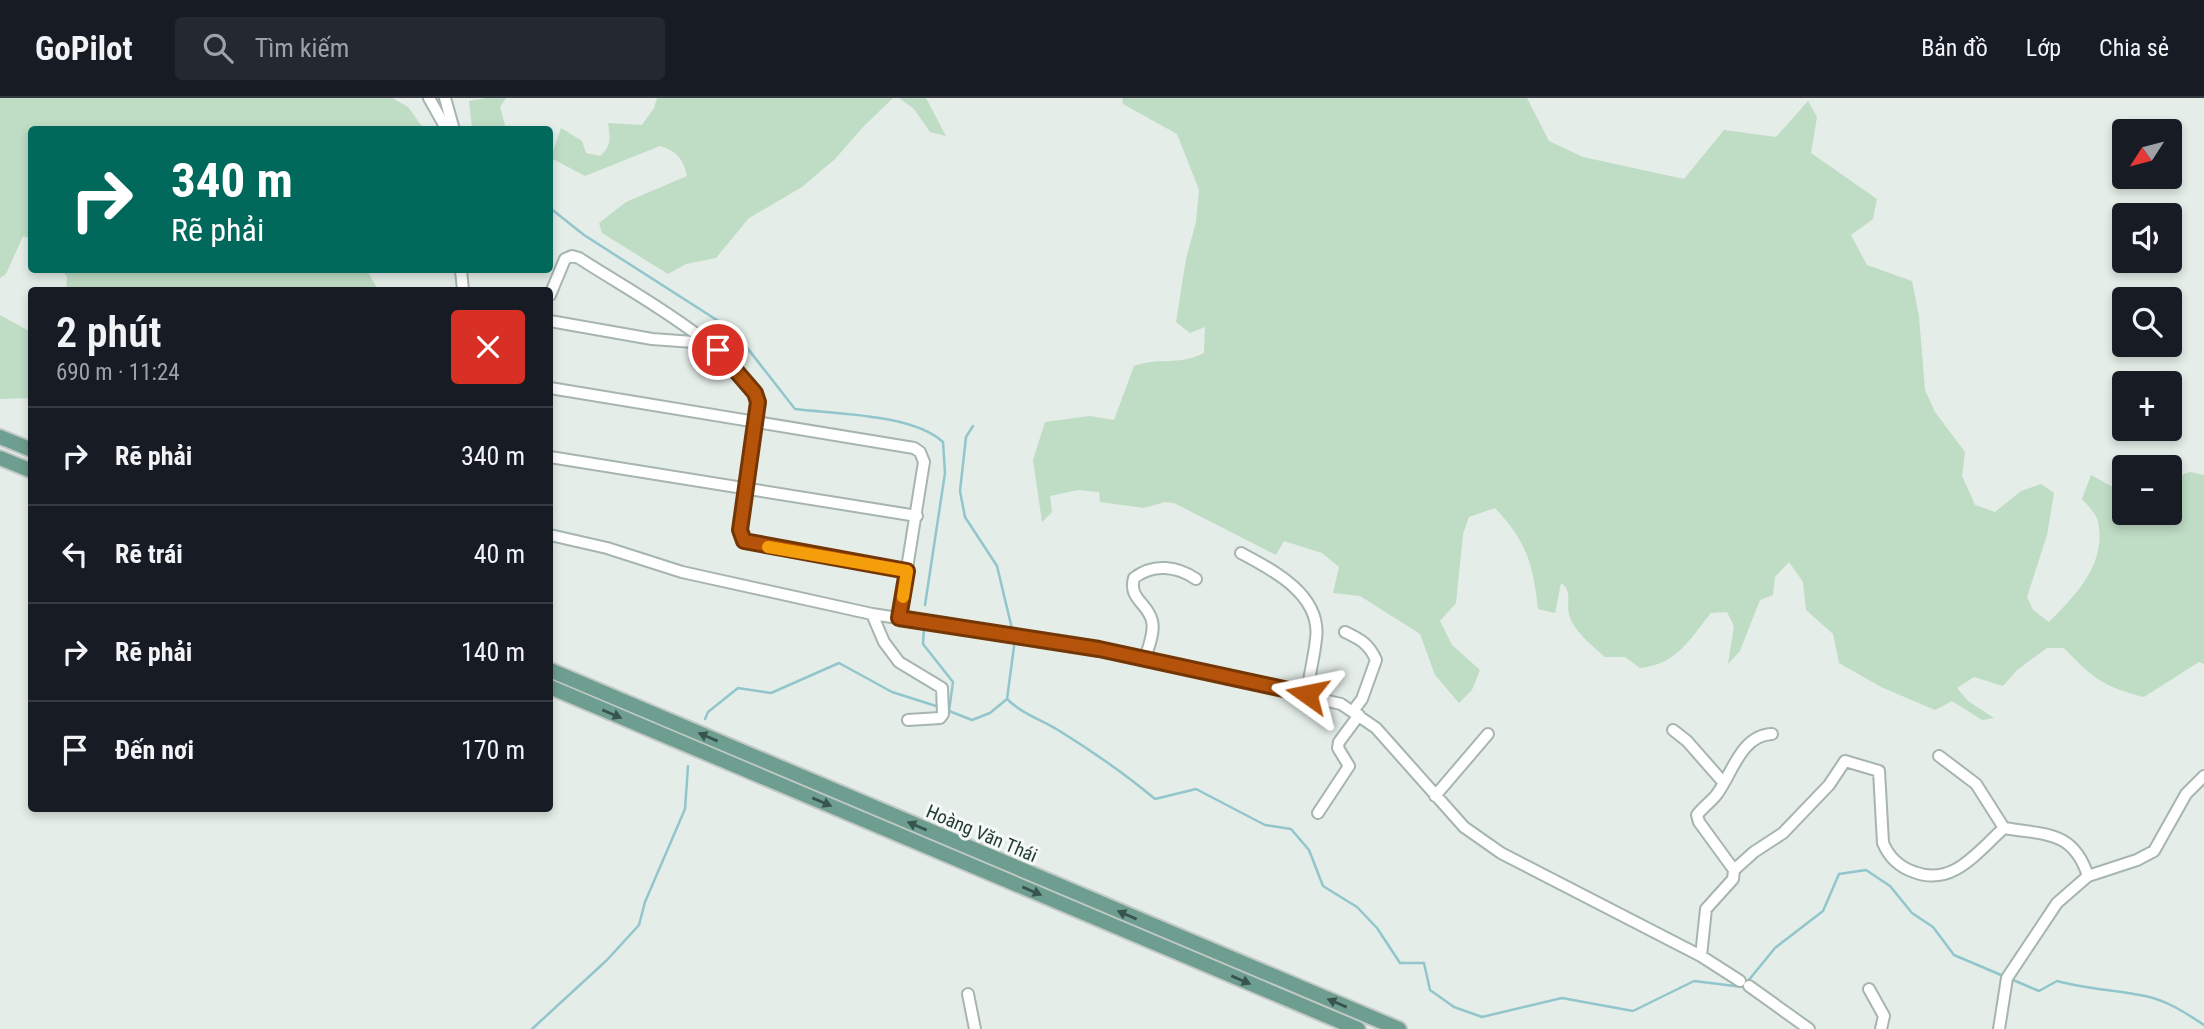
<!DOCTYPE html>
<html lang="vi">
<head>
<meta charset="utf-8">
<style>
  :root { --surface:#171b24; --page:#242831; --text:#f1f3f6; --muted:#9ea1a6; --line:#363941 }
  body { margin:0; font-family:"Roboto Condensed",sans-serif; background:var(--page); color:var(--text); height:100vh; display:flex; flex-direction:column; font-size:26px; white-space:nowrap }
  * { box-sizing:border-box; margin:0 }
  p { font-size:23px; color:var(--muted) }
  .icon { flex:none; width:38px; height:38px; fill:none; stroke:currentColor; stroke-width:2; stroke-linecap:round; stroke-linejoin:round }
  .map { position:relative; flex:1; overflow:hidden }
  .side { position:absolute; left:28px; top:189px; width:525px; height:525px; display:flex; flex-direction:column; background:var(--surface); border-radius:7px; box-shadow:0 4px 10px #0003 }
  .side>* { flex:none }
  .banner { position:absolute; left:28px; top:28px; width:525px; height:147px; border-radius:7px; box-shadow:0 4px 10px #0003; background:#00695c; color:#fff; overflow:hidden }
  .needle { width:46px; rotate:234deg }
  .tools { position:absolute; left:2112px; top:21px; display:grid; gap:14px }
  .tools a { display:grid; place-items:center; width:70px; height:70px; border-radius:7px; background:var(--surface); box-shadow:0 4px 10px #0003; font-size:35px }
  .pin { position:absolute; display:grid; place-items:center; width:60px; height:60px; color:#fff; margin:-30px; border:4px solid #fff; border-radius:50%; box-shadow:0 2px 7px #0007 }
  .me { position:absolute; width:77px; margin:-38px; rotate:282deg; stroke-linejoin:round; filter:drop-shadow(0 0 5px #0008) }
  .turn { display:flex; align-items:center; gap:24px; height:147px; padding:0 28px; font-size:32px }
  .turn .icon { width:91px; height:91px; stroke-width:2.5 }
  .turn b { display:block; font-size:49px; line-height:60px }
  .round { display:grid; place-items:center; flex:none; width:74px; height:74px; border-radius:7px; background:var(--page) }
  .summary { display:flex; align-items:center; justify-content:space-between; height:119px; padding:0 28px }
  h1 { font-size:42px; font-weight:600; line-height:52px }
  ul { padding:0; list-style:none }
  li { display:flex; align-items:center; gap:21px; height:98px; padding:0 28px; border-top:2px solid var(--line) }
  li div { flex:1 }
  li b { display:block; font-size:26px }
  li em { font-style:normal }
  header { display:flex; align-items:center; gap:42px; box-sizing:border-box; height:98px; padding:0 35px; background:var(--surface); border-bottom:2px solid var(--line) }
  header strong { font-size:33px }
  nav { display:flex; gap:38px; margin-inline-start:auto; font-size:24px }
  .search { width:490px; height:63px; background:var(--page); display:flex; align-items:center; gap:18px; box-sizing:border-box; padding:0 24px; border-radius:7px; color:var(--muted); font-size:26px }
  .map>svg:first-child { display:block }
</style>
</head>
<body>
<header>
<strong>GoPilot</strong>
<div class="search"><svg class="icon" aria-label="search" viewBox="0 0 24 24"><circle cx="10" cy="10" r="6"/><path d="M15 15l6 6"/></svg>Tìm kiếm</div>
<nav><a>Bản đồ</a><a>Lớp</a><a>Chia sẻ</a></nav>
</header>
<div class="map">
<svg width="2204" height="931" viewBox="0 0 2204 931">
  <rect width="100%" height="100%" fill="#e4ede8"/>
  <!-- green -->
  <path fill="#bfdcc5" d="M0,0h392l16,9 16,22 -392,1 -1,109 -8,-3 -17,38 -6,4z
    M486,0h20l-6,9 6,22h-34l-3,-28z
    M657,0h236l-30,29 -28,32 -33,28 -53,31 -33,40 -30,6 -18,10 -66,-41 -3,-10 27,-21 61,-26c-3,-16 -11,-26 -27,-30l-75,30 -34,-18 10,-30 21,13 4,12 14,3c12,-10 10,-19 8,-33l34,2 12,-17z
    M899,0h27l20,38 -16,-4 -16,-23z
    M1122,0h405l22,43 34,16 101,22 40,-49 52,7 32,-36 9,16 -6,36 66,46 -4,20 -22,16 16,30 45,16 7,35 6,74 10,22 30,40 -3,24 13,29 20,7 26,-21 20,-7 13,9 -7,42 -20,62 6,13 16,12c27,-27 58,-59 49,-100 -1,-8 -11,-17 -16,-23l9,-24 20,11h13v27h46v-34l20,-7 14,3v189l-5,-2 -55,35c-41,-10 -51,-19 -80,-49h-17l-30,22 -14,16 -29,-9 -17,11 11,13 26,17 -12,2 -30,-19 -17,9 -54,-23 -42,-24 -6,-29 -27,-24 -3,-28 -14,-20 -14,15 -2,18 -13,5 -20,51 -12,13 6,-38 -7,-14 -16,1c-22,27 -34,51 -71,55l-15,-11h-20c-12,-11 -32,-26 -36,-43 -3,-12 4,-23 -8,-31l-6,30 -17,-4c-5,-45 -11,-67 -43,-101l-26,9 -6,17 -7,69 -16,18 12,24 28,25 -8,20 -13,13 -24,-28 -15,-41 -60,-38 -27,-3 6,-26 -17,-14 -38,-12 -8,14 -102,-52 -9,-1 -21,6 -44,-6 -1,-10 -21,-2 -28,6 2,16 -10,10 -9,-62 12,-38 45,-6 24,4 20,-54c25,-9 44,0 70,-13l1,-26 -15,6 -14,-11 10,-63 10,-37 3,-32 -22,-56 -54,-30z
    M62,172h305l11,20h-312l1,-13z
    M0,217l31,17v66l-31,1z"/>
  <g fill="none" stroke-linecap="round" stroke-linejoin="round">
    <!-- stream -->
    <path stroke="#92c6cc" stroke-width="2.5" d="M550,110l34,27 150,96 61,78c41,5 118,5 148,33l2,31 -20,132
      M973,328l-7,11 -6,54 5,26 32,49 16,67
      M924,530l-1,16 30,38 -4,29 23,9 18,-7 17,-14 8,-60
      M1007,601c15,15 33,20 51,31 34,21 66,43 97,69l41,-10 69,36 26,4 18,21 14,36 34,21 20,21 23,35h24l6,27 24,17 28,10 80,-19 71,13 61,-30 49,6 32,-39 48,-37 16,-37 27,-4 24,16 22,27 21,14 21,28 47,20
      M705,621l3,-7 30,-24 33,5 68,-30 53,29 44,14
      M2013,882l26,11 18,-10c29,8 58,9 88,15 21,4 41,17 59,29
      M532,931l75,-69 32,-35 6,-23 40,-93 3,-43"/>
    <!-- minor casing -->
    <g stroke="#a7b5af" stroke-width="14">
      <path id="minor" d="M429,0l18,32
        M445,0l9,32
        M461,172l2,20
        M550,197l15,-36 7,-3 7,2c50,33 158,89 179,144l-18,128 4,11 163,30
        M550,223l102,18 55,4
        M550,290l364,60 6,4 4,10 -25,156
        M550,359l367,59
        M550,437l57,13 75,24 190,42 227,35 242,55 35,24 88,99 37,26 200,103 39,25
        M1241,455c32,17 81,42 75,86 -2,19 -7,37 -9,55
        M872,516l12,28 15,20 43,26 1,26 -3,4 -32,2
        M1345,534c14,7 24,11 31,28l-14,39 -9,12
        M1145,561c3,-11 10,-27 7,-38 -4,-18 -24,-22 -18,-43 19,-15 43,-12 62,1
        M1673,632l14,11 36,41
        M1939,658l37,28 28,44c41,7 69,2 84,48
        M1435,698l53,-62
        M1318,715l31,-47 -11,-18 1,-6 20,-27
        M1734,772l20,-18 29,-19 46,-48 16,-24 34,10 4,72c6,14 16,24 31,29 39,15 63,-20 90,-44
        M1701,858l5,-47 27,-30 1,-9 -35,-48 -2,-7c6,-8 14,-13 20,-21 15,-20 24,-59 55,-60
        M1749,888l60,43
        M1869,891l15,27 -3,13
        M968,896l7,35
        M1999,931l8,-51 50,-75 31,-27 49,-16 17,-9 32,-57 18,-18"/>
    </g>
    <!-- major casing -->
    <g stroke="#c2c9c6" stroke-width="18">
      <path id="major" d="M0,339l32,13
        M0,360l32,13
        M550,572l849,359
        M550,589l808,342"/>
    </g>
    <!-- minor -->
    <use href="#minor" stroke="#fff" stroke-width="10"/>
    <!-- major -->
    <use href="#major" stroke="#6d9e8f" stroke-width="14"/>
  </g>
  <!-- one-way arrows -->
  <defs><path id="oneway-solid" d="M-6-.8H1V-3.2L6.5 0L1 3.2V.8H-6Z" transform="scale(1.75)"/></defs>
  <g fill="#37554c">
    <use href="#oneway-solid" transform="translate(612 616) rotate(23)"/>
    <use href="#oneway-solid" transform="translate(708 639) rotate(-157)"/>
    <use href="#oneway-solid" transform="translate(822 704) rotate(23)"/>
    <use href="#oneway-solid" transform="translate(917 728) rotate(-157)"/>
    <use href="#oneway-solid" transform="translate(1032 793) rotate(23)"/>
    <use href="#oneway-solid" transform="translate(1127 817) rotate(-157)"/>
    <use href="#oneway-solid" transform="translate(1241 882) rotate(23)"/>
    <use href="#oneway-solid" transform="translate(1337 905) rotate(-157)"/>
  </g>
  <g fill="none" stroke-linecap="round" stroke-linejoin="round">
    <!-- route casing -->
    <g stroke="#753606" stroke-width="18">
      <path id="route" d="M718,252l37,43 3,9 -18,128 4,11 163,30 -8,47 200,31 208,45"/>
    </g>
    <!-- route -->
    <use href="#route" stroke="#b45309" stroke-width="12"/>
    <!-- slow -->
    <path stroke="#f59e0b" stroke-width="12" d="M768,449l139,24 -4,26"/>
  </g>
  <g text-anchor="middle" stroke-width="6" stroke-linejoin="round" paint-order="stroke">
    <!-- street labels -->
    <g font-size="19" fill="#253d35" stroke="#f5f9f7">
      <text transform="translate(982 735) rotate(23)" y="7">Hoàng Văn Thái</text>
    </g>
  </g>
</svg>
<div class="tools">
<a><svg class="needle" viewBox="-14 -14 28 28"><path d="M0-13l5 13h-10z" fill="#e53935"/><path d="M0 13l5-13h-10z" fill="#9ea1a6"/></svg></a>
<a><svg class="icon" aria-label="sound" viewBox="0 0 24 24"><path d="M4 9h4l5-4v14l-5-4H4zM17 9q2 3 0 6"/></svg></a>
<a><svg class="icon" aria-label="search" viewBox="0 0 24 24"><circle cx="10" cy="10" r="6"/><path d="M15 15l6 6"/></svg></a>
<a>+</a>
<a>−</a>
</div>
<div class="pin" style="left:718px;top:252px;background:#d93025"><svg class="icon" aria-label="arrive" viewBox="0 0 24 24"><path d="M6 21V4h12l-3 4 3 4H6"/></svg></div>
<svg class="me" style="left:1307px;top:596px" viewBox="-20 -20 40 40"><path d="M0-17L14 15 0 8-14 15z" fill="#b45309" stroke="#fff" stroke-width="4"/></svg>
<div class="banner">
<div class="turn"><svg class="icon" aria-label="right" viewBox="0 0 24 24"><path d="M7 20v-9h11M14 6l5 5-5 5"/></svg><div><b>340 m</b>Rẽ phải</div></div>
</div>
<section class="side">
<div class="summary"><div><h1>2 phút</h1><p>690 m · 11:24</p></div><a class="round" style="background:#d93025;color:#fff"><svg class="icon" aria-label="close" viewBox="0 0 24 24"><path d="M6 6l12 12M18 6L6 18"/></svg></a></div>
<ul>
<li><svg class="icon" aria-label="right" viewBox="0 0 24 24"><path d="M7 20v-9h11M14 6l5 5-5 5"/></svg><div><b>Rẽ phải</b></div><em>340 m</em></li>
<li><svg class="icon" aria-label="left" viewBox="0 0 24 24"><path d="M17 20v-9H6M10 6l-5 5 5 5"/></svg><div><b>Rẽ trái</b></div><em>40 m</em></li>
<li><svg class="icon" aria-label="right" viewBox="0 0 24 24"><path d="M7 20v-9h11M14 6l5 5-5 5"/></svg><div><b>Rẽ phải</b></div><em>140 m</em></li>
<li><svg class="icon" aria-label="arrive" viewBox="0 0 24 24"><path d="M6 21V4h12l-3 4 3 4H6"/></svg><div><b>Đến nơi</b></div><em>170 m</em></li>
</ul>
</section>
</div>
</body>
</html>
